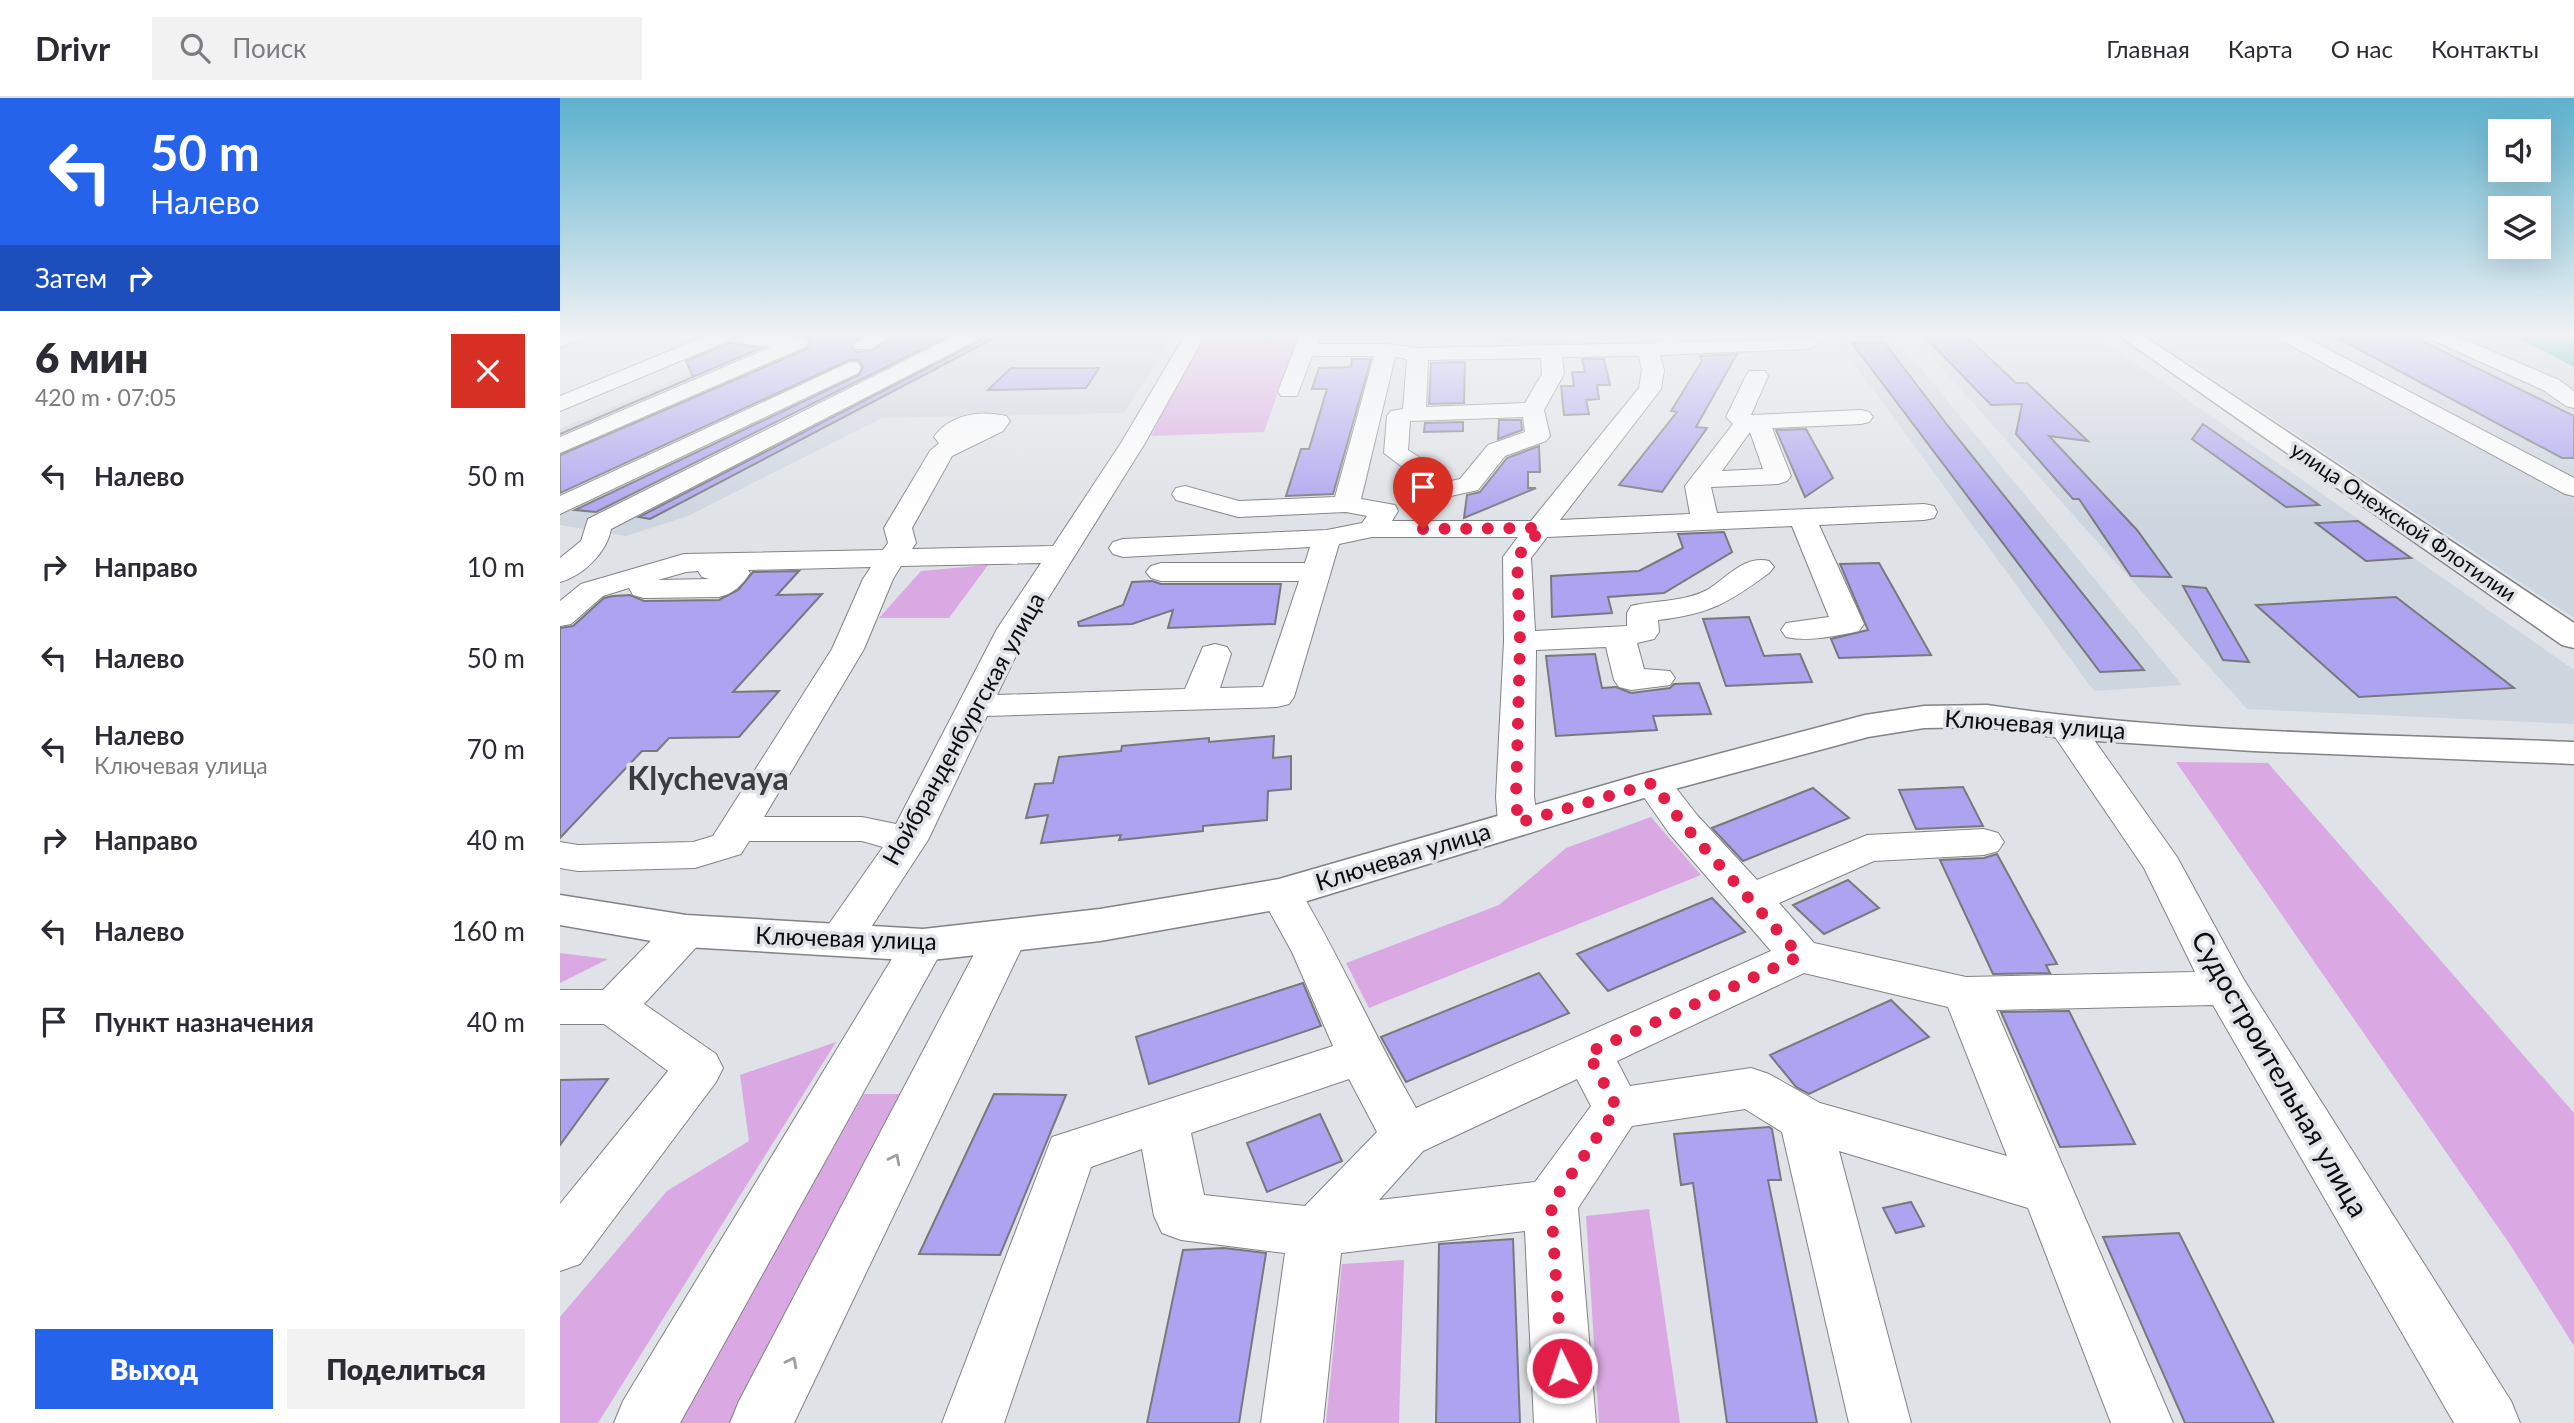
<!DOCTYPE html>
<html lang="ru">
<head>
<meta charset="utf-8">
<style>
  :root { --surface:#fff; --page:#f2f2f3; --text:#2b2b33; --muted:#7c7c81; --line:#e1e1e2; --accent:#2563eb }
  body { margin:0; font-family:Lato,sans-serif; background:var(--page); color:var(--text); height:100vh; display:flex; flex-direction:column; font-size:26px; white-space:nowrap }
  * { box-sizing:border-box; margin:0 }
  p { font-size:23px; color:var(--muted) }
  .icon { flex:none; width:38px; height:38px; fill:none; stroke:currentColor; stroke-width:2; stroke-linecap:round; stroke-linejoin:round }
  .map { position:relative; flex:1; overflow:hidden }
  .drawer { display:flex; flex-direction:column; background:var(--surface); width:560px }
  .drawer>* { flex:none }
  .banner { background:#2563eb; color:#fff; overflow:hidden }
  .fabs { position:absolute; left:1928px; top:21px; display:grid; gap:14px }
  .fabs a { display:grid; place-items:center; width:63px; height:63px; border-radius:0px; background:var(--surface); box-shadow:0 7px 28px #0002; font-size:35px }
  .pin { position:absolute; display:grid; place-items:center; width:60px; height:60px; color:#fff; margin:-72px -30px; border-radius:50% 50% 50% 0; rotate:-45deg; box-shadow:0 0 7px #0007 }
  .pin .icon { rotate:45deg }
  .me { position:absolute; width:77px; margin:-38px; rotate:356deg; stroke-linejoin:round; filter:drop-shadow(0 0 5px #0008) }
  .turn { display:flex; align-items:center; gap:24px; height:147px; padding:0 35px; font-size:32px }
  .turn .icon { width:91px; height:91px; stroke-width:2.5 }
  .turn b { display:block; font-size:49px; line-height:60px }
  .then { display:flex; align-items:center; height:66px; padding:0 35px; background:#0003; gap:14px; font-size:26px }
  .round { display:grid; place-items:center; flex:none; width:74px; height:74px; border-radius:0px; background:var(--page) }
  .overview { display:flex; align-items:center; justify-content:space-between; height:119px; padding:0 35px }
  h1 { font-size:42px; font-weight:800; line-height:52px }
  .button { display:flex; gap:14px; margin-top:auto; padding:14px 35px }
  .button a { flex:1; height:80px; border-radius:0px; background:var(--accent); color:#fff; font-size:28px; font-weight:800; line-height:80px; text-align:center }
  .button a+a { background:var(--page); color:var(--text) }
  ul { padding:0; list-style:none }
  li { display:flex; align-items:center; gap:21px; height:91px; padding:0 35px }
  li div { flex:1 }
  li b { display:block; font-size:26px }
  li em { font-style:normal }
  header { display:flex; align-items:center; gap:42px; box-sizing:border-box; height:98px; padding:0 35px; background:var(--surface); border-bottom:2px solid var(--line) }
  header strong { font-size:33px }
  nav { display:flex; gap:38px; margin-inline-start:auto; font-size:24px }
  .search { width:490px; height:63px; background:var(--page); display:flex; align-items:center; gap:18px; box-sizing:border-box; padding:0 24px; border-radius:0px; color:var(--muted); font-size:26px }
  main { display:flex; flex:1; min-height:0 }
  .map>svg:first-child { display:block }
</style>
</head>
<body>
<header>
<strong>Drivr</strong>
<div class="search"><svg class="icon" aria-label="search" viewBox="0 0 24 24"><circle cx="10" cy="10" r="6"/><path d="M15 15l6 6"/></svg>Поиск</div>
<nav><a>Главная</a><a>Карта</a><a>О нас</a><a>Контакты</a></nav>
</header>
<main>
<section class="drawer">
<div class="banner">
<div class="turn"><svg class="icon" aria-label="left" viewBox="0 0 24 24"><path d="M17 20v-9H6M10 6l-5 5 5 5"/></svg><div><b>50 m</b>Налево</div></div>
<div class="then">Затем<svg class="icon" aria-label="right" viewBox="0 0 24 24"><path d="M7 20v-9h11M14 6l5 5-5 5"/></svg></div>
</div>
<div class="overview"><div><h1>6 мин</h1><p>420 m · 07:05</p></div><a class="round" style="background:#d93025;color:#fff"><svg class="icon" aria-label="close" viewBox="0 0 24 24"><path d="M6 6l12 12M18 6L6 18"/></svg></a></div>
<ul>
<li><svg class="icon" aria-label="left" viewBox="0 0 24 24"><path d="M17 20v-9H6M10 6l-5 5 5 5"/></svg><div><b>Налево</b></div><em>50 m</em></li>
<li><svg class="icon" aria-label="right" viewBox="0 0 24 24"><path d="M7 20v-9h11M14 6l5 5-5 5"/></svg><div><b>Направо</b></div><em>10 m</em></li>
<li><svg class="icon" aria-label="left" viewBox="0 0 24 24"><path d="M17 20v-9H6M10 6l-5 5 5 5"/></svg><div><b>Налево</b></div><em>50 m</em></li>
<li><svg class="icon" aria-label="left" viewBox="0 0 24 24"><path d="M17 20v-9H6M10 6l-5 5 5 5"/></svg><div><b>Налево</b><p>Ключевая улица</p></div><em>70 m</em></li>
<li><svg class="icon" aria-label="right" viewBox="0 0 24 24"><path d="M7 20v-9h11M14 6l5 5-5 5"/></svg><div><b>Направо</b></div><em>40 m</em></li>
<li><svg class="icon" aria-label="left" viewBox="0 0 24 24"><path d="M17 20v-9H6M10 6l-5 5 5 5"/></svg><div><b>Налево</b></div><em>160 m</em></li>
<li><svg class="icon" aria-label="arrive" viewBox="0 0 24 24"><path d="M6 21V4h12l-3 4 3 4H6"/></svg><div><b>Пункт назначения</b></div><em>40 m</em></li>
</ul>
<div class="button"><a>Выход</a><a>Поделиться</a></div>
</section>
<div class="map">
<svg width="2014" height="1325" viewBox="0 0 2014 1325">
  <rect width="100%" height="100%" fill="#dfe2e6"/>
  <!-- built -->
  <path fill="#cdd5df" d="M220,237h77l-297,135v-41z
    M317,237h297l-50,78 -242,5 -194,98 -62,20 -66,-11v-41z
    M1273,237h60l289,350 -88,6z
    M1352,237h183l479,335v54l-327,-15z
    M1587,237h366l59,30 2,2v251z"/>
  <!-- green -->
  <path fill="#daa9e3" d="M643,237h95l-34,97 -113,4z
    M922,237h84l5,16 -19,1z
    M428,467l-39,53h-70l42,-47z
    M1616,664l92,1 306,350v233l-63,-100z
    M1091,719l50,58 -332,133 -23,-45 153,-58 67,-57z
    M0,855l48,6 -48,24z
    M276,944l-238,381h-38v-106l107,-126 82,-50 -9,-66z
    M304,996h44l-173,329h-57z
    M1089,1111l31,214h-81l-13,-207z
    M844,1162l-5,163h-73l16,-159z"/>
  <!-- water -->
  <path fill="#2aaca5" d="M1953,237h61v32z"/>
  <!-- building -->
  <path fill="#aca4f0" stroke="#79787d" stroke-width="2" d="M235,237h68l-13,10 6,7 15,-1 26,-16h53l-354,177 -21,-2 284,-135 4,-8 -5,-7h-9l-289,133v-38l247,-106 4,-6 -4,-6z
    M424,237h16l-350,184 -11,-2 341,-176z
    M1363,237h42l51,48h11l61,58 -39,-5 88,94 34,47 -40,-1 -52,-77h-6l-57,-65 6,-30 -31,1z
    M1772,237h78l164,81v42h-12z
    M1324,244l64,84 196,244 -44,2 -248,-329z
    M170,245l31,5 -201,86 133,-57 -7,-16z
    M1177,256l-41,73 11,1 -45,64 -43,-7 58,-73 -6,-1 31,-50 -2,-5z
    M792,261h19l-38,135 -47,2 15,-47h8l18,-60h-15l7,-21 32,-1z
    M1022,261h22l6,26h-13l2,14 -13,1 3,14 -25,1 -3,-29h13l-2,-14h13z
    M905,264l-1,41 -35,1 2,-41z
    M451,270h88l-13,20 -98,2z
    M939,322h22l1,10 -24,9z
    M903,324v9l-39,1 1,-9z
    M1643,326l116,81 -33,2 -94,-68z
    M1246,331l27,49 -28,19 -29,-67z
    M979,348l1,26h-12v16h8l-72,30 3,-23 13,-3 27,-34z
    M1798,423l53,37 -45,3 -50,-38z
    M1164,434l8,20 -68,41 -56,4 4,16 -60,4 -1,-41 88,-5 44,-23 -5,-14z
    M1319,465l52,92 -92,3 -8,-19 37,-9 -28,-66z
    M239,473l-22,24 45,-1 -89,98 46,-1 -40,46 -70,1 -12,13h-15l-82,87v-210l13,-2 31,-28 9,-2 17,-1 14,6 75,-1 19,-10 15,-18z
    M592,483l9,3h120l-6,40 -107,4 5,-18 -41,14 -53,2 -1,-4 45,-17 9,-23z
    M1623,488l23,2 43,74 -26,-2z
    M1836,499l118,91 -155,9 -103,-92z
    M1189,519l15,39 36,-2 12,28 -86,4 -23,-67z
    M1035,556l7,34 14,-1 15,6 39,-5 4,-4 25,-1 12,31 -58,2 4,14 -101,6 -10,-80z
    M714,638l-1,22 18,-2v33l-23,2 -1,29 -64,6v5l-84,9 2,-5 -80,8 7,-28 -22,3 9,-34 18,-1 6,-26 62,-6 1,-5 87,-8v4z
    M1403,689l20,39 -67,3 -17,-39z
    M1253,690l36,30 -106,43 -31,-33z
    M1437,756l60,110 -11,1 4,8 -57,1 -53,-114 44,-2z
    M1288,782l31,28 -55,26 -31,-29z
    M1152,800l33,34 -137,59 -31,-37z
    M979,875l30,40 -163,69 -25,-45z
    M743,885l18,43 -172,58 -13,-47z
    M1331,902l38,37 -120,57 -13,-7 -26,-32z
    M1509,913l66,133 -75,3 -59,-135z
    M48,981l-48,66v-65z
    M434,996l72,1 -66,160 -81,-1z
    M760,1016l22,47 -75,31 -20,-49z
    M1209,1029l3,2 9,51h-13l49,243h-90l-34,-240 -12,2 -7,-51z
    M1351,1104l13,24 -28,7 -13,-25z
    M1619,1135l95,190h-89l-82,-186z
    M953,1141l7,184h-84l3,-179z
    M664,1150l42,5 -27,170h-92l36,-173z"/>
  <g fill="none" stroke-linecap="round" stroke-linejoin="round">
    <!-- minor casing -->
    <g stroke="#818387" stroke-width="2">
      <path id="minor" d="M0,237h25l-3,4 -22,8z
        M148,237h28l-3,4 -173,72v-15z
        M211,237l34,4 3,4 -3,4 -245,106v-16l211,-90 -26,-3 -3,-4 5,-5z
        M308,237h26l-24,14h-14l-3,-4z
        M396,237h26l-3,4 -368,190c-4,23 -28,47 -51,53v-24l21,-17 7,-22z
        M625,237h20l-60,108 -116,186 -32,66 188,-6 18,-42 12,-3 12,3 4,7 -11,34 43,-1 36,-106h-138l-10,-3 -5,-6 5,-6 10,-3h144l5,-16 -187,10 -10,-3 -4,-6 4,-6 10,-3 204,-9 35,-7 5,-7 -21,-4 -108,5 -62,-17 -4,-6 4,-6 9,-2 54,15 96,-4 39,-141h-62l-15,40h-16l-3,-5 22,-56h20l-3,9h69l32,4 237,-5 13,-7 7,2 3,4 136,-3 3,4 -3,4 -7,2 -147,6 4,15 -3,19 -101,131 130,-6 -5,-28 48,-62 -7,-7 20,-41 3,-5h16l3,5 -17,39 110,-5 8,2 4,5 -4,5 -8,2 -89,4 19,48 -4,5 -9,3 -67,3 6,26 207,-9 10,2 3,6 -3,6 -10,2 -105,5 45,99 -5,7c-22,5 -51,11 -73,6l-5,-7 5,-7 43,-6 -37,-91 -245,11 -16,21 4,73 92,-5v-13l4,-7c25,-6 53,-4 76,-16 20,-12 37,-35 62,-29l5,6 -5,6c-41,30 -59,41 -111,47l1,12 -5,7 -17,4 7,26 26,2 5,7 -5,7 -39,5 -12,-3 -5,-7 -8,-33 -70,3 -2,147 4,26 -6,9 -14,3 -14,-3 -6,-9 -2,-26 8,-156 -1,-84 15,-20h-146l-33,7 -45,153 -5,7 -12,3 -290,9 -59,124 -73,112 -16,4 -16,-4 -6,-11 66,-94 -21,-6h-113l-8,13 -46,14 -117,3 -18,-3v-26l18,3 115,-3 20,-6 119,-187 31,-70 8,-12 -123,3 2,3c-8,12 -17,21 -31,24l-75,1 -11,-3 -4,-7 -26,8 -32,28 -11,2v-25l21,-17 103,-30 199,-4 5,-7 -4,-15 46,-77 9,-8 -5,-6c16,-23 47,-27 72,-21l4,5 -7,10 -51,25 -40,72 4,15 -4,6 141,-3 68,-103zM1079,258l3,14 -3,18 -108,133h-139l6,-10 -3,-6 -34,-6 34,-142 12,2 -4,50 -12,2 -4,5 -3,37 42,32 -6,1 -9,13 4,6 9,2 9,-2 4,-6 41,-9 27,-34 41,-15 4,-5 -6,-26 20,-36 -2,-17zM981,260l1,16 -17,29 -99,4 2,-47zM963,319l2,15 -37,13 -28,34 -9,2 -13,-12 -30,-19 2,-29zM1190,334l13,37 -41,2zM481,465l-44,66 -101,195 -34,-7h-98l100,-168 29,-70 8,-13zM138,473l4,6 7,2 -51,1 28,-8z
        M1716,237h25l273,143v18l-9,-2 -286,-155z
        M1867,237h27l105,45 15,11v17l-8,-2 -23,-16 -113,-51z
        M290,264l8,1 3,5 -3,5 -298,141v-18z
        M1507,619l13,3 97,137 67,123 267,421 9,22h-66l-241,-418 -217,5 177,413h-62l-83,-215 -189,-57 72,272h-62l-67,-291 -37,-23 -113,17 -54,82 18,215h-62l-9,-192 -184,22 -18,170h-62l24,-170 -104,-13 -19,-7 -8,-17 -12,-67 -51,18 -87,256h-62l110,-286 281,-91 -41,-94 -32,-58 6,-10 15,-4 15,4c44,72 77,150 120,224l355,-157 -102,-118 -35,-50 6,-8 13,-3 13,3 31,40 60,65 110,-45 117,-6 14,4 6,9 -6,9 -14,4 -110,6 -95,42 35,40 152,34 229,-5 -51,-104 -95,-140 5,-8zM1244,875l144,34 59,149 -187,-53 -51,-29 -18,-6 -121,18 -13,-25zM789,981l28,53 -72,74 -101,-11 -13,-62zM1017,981l14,27 -56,76 -156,18 44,-49z
        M126,818l15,4 7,11 -7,11 -57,62 72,50 7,14 -7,14 -136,182 -20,7v-67l108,-133 -64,-47h-44v-34h43l68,-70z
        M445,824l15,4 7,11 -233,486h-64l9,-22 244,-464 7,-11z
        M363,831l16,5 6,11 -265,478h-66l9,-22 284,-467z"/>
    </g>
    <!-- major casing -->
    <g stroke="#818387" stroke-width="3">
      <path id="major" d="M1558,237h24l432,288v25l-12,-3z
        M1427,607c194,29 392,29 587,37v22l-321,-13 -186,-12 -80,-12 -63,1 -56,9 -201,54 -386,118 -181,32 -177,20 -237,-14 -126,-22v-30l126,20 237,14 177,-20 179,-30 360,-104 226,-60 59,-9z"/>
    </g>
    <!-- minor -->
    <use href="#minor" fill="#fff" fill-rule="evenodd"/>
    <!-- major -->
    <use href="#major" fill="#fff" fill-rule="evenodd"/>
  </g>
  <!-- one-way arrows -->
  <defs><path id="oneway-chevron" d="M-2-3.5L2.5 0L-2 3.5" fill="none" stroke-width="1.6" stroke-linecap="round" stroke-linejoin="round" transform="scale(1.75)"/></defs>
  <g stroke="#9d9e9e">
    <use href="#oneway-chevron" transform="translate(335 1061) rotate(-63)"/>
    <use href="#oneway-chevron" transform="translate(232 1264) rotate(-63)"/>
  </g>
  <!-- sky -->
  <linearGradient id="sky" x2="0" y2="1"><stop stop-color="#5cb1cd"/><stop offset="0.56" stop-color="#f1f2f4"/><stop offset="1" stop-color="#f1f2f4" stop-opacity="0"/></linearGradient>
  <rect width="2014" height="423" fill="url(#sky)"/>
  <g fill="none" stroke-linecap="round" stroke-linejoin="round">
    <!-- route -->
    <path stroke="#e11d48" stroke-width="12" stroke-dasharray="0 21.6" d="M863,431l119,-1 -25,29 3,84 -4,156 2,26 135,-40 30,41 117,132 -212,97 29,55 -66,96 11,164"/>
  </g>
  <g text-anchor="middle" stroke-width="7" stroke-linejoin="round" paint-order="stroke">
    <!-- far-street labels -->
    <g font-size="21" fill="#0b0c0d" stroke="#dfe2e6">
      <text transform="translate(1843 424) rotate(34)" y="7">улица Онежской Флотилии</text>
    </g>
    <!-- street labels -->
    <g font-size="24" fill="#0b0c0d" stroke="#dfe2e6">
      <text transform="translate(1475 627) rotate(4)" y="8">Ключевая улица</text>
      <text transform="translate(404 631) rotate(-61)" y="8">Нойбранденбургская улица</text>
      <text transform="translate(843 759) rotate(-17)" y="8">Ключевая улица</text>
      <text transform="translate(286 841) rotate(2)" y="8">Ключевая улица</text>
    </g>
    <!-- near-street labels -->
    <g font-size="28" fill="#0b0c0d" stroke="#dfe2e6">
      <text transform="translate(1720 976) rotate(60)" y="10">Судостроительная улица</text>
    </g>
    <!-- district labels -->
    <g font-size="32" font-weight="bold" fill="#3a3c40" stroke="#dfe2e6">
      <text x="148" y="692">Klychevaya</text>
    </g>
  </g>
</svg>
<div class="fabs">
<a><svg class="icon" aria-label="sound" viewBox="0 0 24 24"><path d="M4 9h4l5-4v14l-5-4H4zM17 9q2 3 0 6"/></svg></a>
<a><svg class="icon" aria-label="layers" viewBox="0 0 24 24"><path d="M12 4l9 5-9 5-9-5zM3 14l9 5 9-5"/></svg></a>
</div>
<div class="pin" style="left:863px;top:431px;background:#d93025"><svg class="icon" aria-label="arrive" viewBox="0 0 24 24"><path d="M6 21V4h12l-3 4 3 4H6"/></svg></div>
<svg class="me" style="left:1002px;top:1270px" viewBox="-20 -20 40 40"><circle r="17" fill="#e11d48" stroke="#fff" stroke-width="3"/><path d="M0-11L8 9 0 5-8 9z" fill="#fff"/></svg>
</div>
</main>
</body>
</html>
